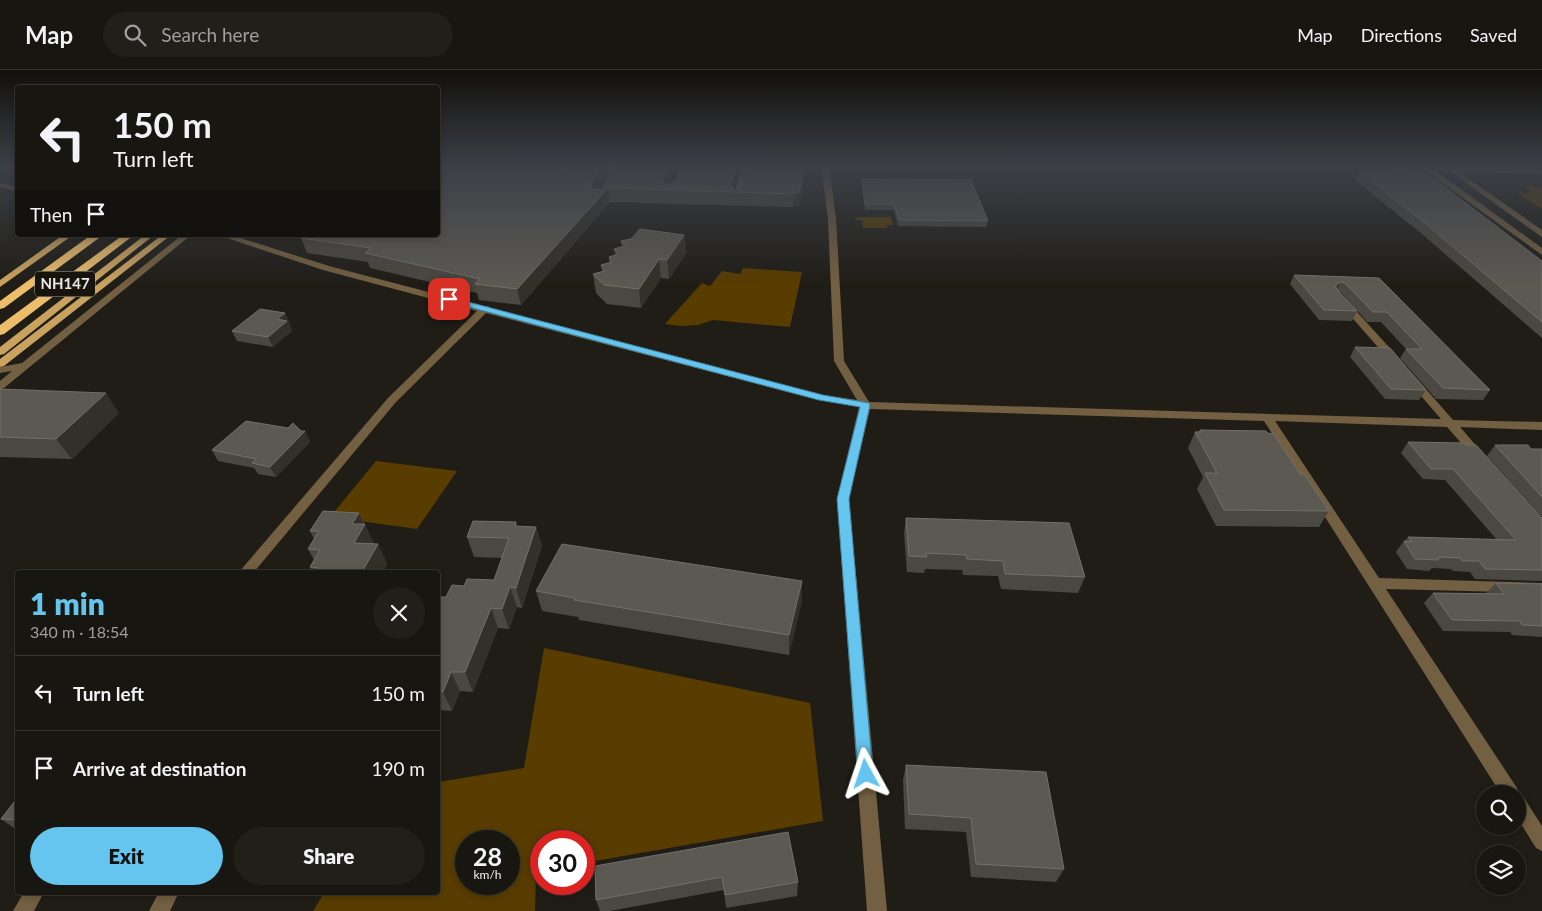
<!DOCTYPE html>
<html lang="en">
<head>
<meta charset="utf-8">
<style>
  :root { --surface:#181611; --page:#211f1a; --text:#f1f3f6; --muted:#9f9f9f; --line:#363531; --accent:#65c5ee }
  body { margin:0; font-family:Lato,sans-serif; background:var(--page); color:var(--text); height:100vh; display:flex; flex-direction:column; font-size:19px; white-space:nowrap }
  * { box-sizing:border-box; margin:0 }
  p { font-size:16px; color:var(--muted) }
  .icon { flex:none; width:28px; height:28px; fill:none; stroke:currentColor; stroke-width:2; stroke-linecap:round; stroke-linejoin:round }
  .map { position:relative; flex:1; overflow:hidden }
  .sheet { position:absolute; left:15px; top:500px; width:425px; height:325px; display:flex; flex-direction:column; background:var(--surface); border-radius:5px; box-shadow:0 2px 8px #0003,0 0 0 1px var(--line) }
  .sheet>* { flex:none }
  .hud { position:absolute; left:15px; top:15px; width:425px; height:152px; border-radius:5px; box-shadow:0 2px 8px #0003,0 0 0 1px var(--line); background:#181611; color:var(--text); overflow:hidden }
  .fabs { position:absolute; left:1476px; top:715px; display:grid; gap:10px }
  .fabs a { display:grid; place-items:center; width:50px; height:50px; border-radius:50%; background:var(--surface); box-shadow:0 2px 8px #0003,0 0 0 1px var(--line); font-size:25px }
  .speed { position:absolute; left:455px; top:760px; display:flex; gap:10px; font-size:25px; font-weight:700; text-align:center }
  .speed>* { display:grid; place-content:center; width:65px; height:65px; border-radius:50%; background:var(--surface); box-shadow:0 2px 8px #0003,0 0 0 1px var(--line); line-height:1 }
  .speed small { font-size:12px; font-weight:400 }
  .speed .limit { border:8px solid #d22; background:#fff; color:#111 }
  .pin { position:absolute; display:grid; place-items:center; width:42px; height:42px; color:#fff; margin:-21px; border-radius:10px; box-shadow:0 2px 8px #0006 }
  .me { position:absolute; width:55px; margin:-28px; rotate:355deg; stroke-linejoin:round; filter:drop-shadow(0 0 4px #0008) }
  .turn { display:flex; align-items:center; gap:18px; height:105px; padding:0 15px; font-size:22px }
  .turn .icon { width:65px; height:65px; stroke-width:2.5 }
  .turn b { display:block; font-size:35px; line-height:42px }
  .then { display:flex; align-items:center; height:48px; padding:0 15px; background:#0003; gap:10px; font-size:19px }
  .round { display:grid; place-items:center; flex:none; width:52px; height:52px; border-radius:26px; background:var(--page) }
  .overview { display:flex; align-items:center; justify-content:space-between; height:85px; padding:0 15px }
  h1 { font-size:30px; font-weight:800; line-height:38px; color:var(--accent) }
  .button { display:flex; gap:10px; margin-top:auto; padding:10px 15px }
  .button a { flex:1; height:58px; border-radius:30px; background:var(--accent); color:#111; font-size:20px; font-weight:800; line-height:58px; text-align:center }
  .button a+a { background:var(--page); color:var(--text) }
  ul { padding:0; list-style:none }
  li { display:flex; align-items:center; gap:15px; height:75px; padding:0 15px; border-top:1px solid var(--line) }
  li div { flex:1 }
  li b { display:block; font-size:19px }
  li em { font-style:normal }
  header { display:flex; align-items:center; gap:30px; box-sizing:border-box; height:70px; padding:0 25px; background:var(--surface); border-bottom:1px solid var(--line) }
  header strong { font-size:24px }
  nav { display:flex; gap:28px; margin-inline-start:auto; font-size:18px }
  .search { width:350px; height:45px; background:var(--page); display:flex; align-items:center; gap:12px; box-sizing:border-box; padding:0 18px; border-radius:28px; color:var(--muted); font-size:19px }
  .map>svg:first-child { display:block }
</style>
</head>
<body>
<header>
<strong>Map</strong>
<div class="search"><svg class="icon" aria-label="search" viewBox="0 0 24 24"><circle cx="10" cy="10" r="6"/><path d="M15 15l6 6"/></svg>Search here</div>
<nav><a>Map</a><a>Directions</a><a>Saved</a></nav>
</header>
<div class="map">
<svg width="1542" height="841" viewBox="0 0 1542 841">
  <rect width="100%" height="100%" fill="#201d17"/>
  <!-- green -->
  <path fill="#583c00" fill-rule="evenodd" d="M1525,117h17v22l-25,-16h16z
    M862,147h29l2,8h-6v3h-24l-1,-8h-7v-2z
    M743,198l59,4 -12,55 -77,-7 -15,5 -17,1 -16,-2 37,-41 8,3 12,-15 18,3z
    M376,391l81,10 -40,58 -87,-12z
    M544,578l266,55 13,118 -239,42v-22h-43v30l-5,1 -1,39h-222l11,-18 114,-1v-110l86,-14zM509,771v43h-43v-43z"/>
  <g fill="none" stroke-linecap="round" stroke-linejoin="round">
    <!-- minor -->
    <path fill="#735f41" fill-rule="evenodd" d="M742,97h8l-10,33 -4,2 -4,-2z
      M821,97h8l7,51 8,143 25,41 572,17 -32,-37 5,-3 4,1 35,40 89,2v8l-82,-3 26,30 -6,4 -4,-1 -29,-33 -172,-6 104,157 163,5v10l-156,-4 131,199 2,8 5,2 18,28v25l-6,-3 -18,-29v-25h-17l-237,-373 -394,-12 -21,90 38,412h-20l-30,-412 22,-92 -41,-7 -332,-87 -90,89 -142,170h-15l149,-174 89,-87 -154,-41 -105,-35h13l98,31 153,40h6l2,2 332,87 35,5 -23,-39 -6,-143z
      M1369,97h83l90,3v4l-83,-2 83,58v7l-93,-66h-13l106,77v7l-116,-84 -53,-2z
      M0,113l18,4v5l-18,-5z
      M182,165h9l-187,153 -4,1v-8l12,-10 -12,2v-6l22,-4z
      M1344,230l3,1 51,56 1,2 -1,2h-8l-49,-56 -2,-2z
      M24,822h20l-10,19h-21z
      M159,822h20l-9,19h-21z"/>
    <!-- major -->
    <path fill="#caa260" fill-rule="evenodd" d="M63,165h10l-73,52v-7z
      M145,165h9l-150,119 -4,1v-8z
      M162,165h9l-167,131 -4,1v-8z"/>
    <!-- highway -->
    <path fill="#edbd6b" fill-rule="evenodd" d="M91,165h12l-99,73 -4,1v-8z
      M123,165h11l-130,99 -4,1v-10z"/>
  </g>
  <!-- wall -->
  <path fill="#4b4741" d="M438,97h115l-2,2 48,20h3l11,-22 55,17 7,-2 6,-15h59l-7,22 2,1 6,-3 7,-20h58v5l-7,34 -6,1 -183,-5 -89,103 -42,-5 -2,-7 -107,-25 -2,-6 -61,-9 -6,-15 137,-3z
    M1359,101l183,90v77l-120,-104 -67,-54z
    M862,109l126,42 -2,6 -88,-1 -4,-16h-29l-3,-25z
    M684,165l2,18 -17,26 -8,-1 -20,30 -34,-4 -11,-11 -3,-19 9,-3 -1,-6 8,-2v-6l6,-2 -1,-6 8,-2 -1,-6z
    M1294,205l85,3 111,112 -7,10 -47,-1 -36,-41 6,-9 -25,-27h-14l-26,-30h-2l18,19 -5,10 -33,-1 -29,-36z
    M289,253l3,8 -19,16 -36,-6 -5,-10 58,-8z
    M1355,277l71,43 -7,10 -34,-1 -35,-42z
    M0,319l119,24 -47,46 -72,-2z
    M1200,360l100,44 29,37 -10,16 -103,-1 -19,-37 6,-12 -15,-29 7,-16h3z
    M301,361h4l5,11 -34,35 -18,-3 -4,-6 -36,-7 -6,-11z
    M1408,372l134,76v63l-67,-2 -5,-7 -17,-1 -2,-2 -19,-1 -3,3 -22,-2 -11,-17 8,-11h1l3,-4 89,3 -52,-60 -22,-1 -22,-26z
    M1495,375l36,4h11v68l-55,-61z
    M359,443l15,31h4l9,20 -4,8h-70l-3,-5 4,-7 -6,-11 6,-10 -4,-8z
    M906,448l179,59 -7,16 -77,-4 -3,-13 -35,-1 -1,-5 -37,-1 -1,4 -17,-1 -3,-39z
    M516,452l1,4 19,1 6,19 -20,62 -5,-1 -8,22 -11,-1 -25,64 -13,-1 -8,20 -13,-1 -1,4v-117h8l18,-11 30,-6 8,-22 -28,-1 -7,-20z
    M802,511v20l-13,54 -210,-35 -1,-3 -36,-6 -6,-20z
    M1496,513l46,1v53l-30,-2 -2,-3 -67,-1 -19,-28 9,-10h53z
    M906,695l158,104 -8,13 -85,-5 -5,-45 -61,-3 -2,-49z
    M18,727v32l-4,-1 -13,-9z
    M595,796l203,16 -1,14 -71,12 -2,-18 -114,21h-10l-4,-11z"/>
  <!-- shaded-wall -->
  <path fill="#332f29" d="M542,97h11l-10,16 -2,-14z
    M602,97h9l-18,32 -2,-14z
    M669,97h6l-9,23 -3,-9z
    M736,97h4l-7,25 -3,-6z
    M804,97h2v5l-7,34 -6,1v-13z
    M608,118l2,14 -89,103 -4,-16z
    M684,165l2,18 -17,26 -2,-19z
    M659,189l2,19 -20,30 -2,-19z
    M1341,212l-5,9 -5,3 5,-9z
    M285,243l5,10h-1l3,8 -19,16 -5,-10 9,-18z
    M106,323l13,20 -47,46 -16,-20z
    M305,361l5,11 -34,35 -6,-10z
    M359,443l5,12 1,-1 9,20 -20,-1 -2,-19z
    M536,457l6,19 -20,62 -6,-20z
    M378,474l9,20 -4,8h-21z
    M802,511v20l-13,54v-20z
    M510,517l7,20 -8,22 -7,-20z
    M491,538l7,20 -25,64 -8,-20z
    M451,602l9,19 -8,20 -9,-19z"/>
  <!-- building -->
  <path fill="#5c5953" stroke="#736f6a" d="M438,97h104l-1,2 37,1 2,-3h22l-11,18 1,4h10l11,-22h56l-6,14 2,4 10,-3 6,-15h55l-6,19 5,4 6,-3 7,-20h56l-5,25 -6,2 -185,-6 -91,101 -42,-5 5,-5 -115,-26 6,-5 -70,-10 4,-3h133z
    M1359,101l66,1 117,89v61l-115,-97z
    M862,109l109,1 17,41 -89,-1 -5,-16h-29z
    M640,159l44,6 -17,25 -8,-1 -20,30 -35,-4 -11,-11 12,-3 -4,-6 11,-3 -3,-5 10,-3 -5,-5 11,-3 -4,-5 10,-2z
    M1294,205l85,3 111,112 -47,-2 -37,-39h16l-35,-37h-14l-28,-29 -4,-1 -5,3v3l21,23 -33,-1z
    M260,239l25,4 -8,6 10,2 -19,16 -36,-6z
    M1355,277l35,1 36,42 -35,-1z
    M0,319l106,4 -50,46 -56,-2z
    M246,351l42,7 5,-5 8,8h4l-35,36 -18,-4 4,-4 -44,-9z
    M1200,360l66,1 1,2 7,1 26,40h4l25,37 -105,-1 -19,-37h12l-22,-41h6z
    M1408,372l56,1 2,2h10l66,73v52l-57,-1 -6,-8h-17l-2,-3 -21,-1 -1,3 -23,-1 -11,-18 8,1 -4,-5 108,3 -63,-71h-22z
    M1495,375h33l3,4h11v48z
    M323,441l36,2 -7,11h13l-11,19 24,1 -16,28h-46l3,-4 -9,-1 10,-17 -12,-1 11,-18h-9z
    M906,448l163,5 16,54 -80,-3 -2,-13 -36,-2 -1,-4 -40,-2 1,4 -18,-1z
    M473,451l43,1 -1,4 21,1 -20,61 -6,-1 -8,22 -11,-1 -26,64h-14l-8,20 -5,-1v-94h8l6,-12 12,1 3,-7 27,1 15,-42 -42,-1z
    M562,474l240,37 -13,54 -215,-35 1,-2 -39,-7z
    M1496,513l46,1v42l-20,-1 -2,-4 -68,-1 -19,-27 71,1z
    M906,695l140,7 18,97 -88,-5 -5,-46 -62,-4z
    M18,727v23l-17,-1z
    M788,762l10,50 -73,13 -3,-18 -126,23 -1,-34z"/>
  <!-- sky -->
  <linearGradient id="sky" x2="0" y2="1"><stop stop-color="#12100d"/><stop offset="0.45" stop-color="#3c4047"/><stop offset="1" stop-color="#3c4047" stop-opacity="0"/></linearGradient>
  <rect width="1542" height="214" fill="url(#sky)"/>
  <!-- route -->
  <path fill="#65c5ee" stroke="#42809b" d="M449,227l374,98 46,8 1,2 -21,94 24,275 -2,5 -5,2 -6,-2 -2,-5 -21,-275 23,-92 -41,-7 -373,-99 -1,-2z"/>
  <g text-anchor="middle" stroke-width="4" stroke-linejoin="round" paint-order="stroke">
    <!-- shield labels -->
    <rect fill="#17140e" stroke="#aba9a4" stroke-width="1" x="35" y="201.5" width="60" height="25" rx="4"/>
    <g font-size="15" font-weight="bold" fill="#ebe9e5">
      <text x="65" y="219">NH147</text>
    </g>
  </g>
</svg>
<div class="fabs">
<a><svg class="icon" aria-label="search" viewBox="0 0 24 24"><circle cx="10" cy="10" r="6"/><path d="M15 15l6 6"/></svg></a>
<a><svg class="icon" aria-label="layers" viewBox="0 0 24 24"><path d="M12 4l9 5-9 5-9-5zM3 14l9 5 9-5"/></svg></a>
</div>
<div class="speed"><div>28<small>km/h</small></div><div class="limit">30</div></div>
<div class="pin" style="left:449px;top:229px;background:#d93025"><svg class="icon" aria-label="arrive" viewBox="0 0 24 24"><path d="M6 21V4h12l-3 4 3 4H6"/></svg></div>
<svg class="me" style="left:866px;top:704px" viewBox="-20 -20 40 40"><path d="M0-17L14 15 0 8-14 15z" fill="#65c5ee" stroke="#fff" stroke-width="4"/></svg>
<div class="hud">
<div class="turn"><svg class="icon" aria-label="left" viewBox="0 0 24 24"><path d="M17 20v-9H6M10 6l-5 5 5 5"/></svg><div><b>150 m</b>Turn left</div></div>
<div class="then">Then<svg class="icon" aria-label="arrive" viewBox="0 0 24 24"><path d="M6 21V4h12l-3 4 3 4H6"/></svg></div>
</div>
<section class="sheet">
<div class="overview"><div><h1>1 min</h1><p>340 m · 18:54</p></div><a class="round"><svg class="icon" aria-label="close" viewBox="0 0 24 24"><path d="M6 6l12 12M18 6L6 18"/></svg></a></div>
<ul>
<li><svg class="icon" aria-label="left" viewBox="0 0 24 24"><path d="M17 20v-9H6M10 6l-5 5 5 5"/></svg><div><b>Turn left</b></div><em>150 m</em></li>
<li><svg class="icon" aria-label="arrive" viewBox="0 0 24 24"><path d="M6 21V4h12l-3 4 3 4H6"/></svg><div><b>Arrive at destination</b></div><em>190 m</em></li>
</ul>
<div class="button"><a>Exit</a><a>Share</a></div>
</section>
</div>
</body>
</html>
